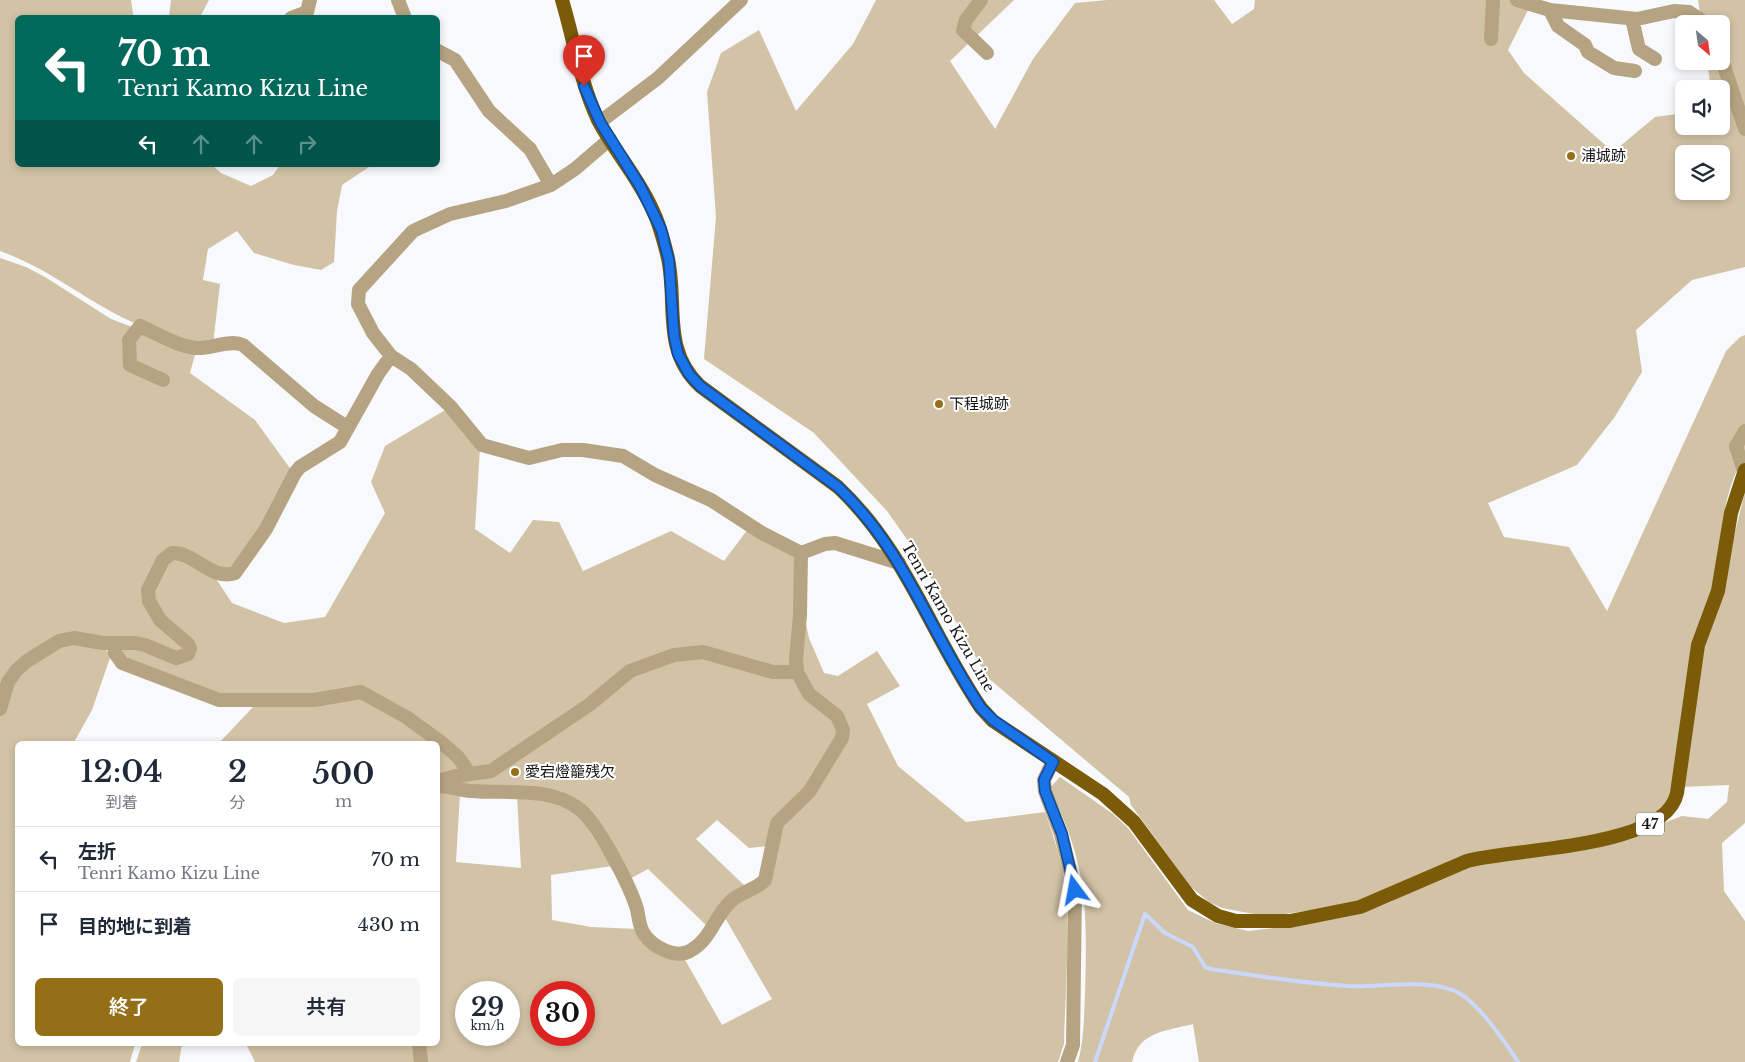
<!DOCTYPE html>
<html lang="ja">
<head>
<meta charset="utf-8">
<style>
  :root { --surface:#fff; --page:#f6f6f7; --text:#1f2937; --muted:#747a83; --line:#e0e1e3; --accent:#946f18 }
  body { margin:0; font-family:"Libre Baskerville","Noto Sans JP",serif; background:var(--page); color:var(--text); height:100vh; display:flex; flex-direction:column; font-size:19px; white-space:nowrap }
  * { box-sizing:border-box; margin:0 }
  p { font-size:16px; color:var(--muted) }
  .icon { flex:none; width:28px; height:28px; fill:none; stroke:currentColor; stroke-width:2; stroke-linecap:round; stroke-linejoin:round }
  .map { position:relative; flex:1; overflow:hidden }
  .sheet { position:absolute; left:15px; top:741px; width:425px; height:305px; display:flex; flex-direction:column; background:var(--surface); border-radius:8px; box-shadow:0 2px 8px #0003 }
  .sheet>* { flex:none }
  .hud { position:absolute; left:15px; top:15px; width:425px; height:152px; border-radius:8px; box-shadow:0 2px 8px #0003; background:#00695c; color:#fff; overflow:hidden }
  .needle { width:32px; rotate:151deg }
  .controls { position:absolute; left:1675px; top:15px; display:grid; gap:10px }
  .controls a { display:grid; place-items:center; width:55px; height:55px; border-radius:8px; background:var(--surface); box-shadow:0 2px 8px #0003; font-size:25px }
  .speed { position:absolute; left:455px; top:981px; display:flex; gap:10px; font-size:25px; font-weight:700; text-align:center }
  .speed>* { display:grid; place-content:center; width:65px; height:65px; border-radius:50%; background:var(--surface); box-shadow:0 2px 8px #0003; line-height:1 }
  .speed small { font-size:12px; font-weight:400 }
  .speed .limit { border:8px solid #d22; background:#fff; color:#111 }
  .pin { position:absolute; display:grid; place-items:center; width:42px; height:42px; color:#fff; margin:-51px -21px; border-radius:50% 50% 50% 0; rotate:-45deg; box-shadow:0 0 5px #0007 }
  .pin .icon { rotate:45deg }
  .me { position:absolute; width:55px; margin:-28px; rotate:347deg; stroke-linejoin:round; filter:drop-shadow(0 0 4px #0008) }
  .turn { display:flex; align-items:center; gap:18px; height:105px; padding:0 20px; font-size:22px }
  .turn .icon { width:65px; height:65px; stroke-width:2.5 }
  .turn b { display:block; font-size:35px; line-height:42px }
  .lanes { display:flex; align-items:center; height:48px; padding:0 20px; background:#0003; justify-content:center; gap:25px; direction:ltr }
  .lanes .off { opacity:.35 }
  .eta { display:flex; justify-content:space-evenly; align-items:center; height:85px; text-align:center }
  .eta b { font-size:30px; font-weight:600; line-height:35px }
  .primary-button { display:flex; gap:10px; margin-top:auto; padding:10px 20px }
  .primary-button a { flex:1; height:58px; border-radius:8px; background:var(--accent); color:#fff; font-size:20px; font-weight:600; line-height:58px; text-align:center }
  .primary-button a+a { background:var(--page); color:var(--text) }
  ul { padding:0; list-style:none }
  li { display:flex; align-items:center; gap:15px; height:65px; padding:0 20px; border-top:1px solid var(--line) }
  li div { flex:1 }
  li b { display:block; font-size:19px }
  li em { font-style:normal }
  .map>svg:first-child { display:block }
</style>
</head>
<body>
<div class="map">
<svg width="1745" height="1062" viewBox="0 0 1745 1062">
  <rect width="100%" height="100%" fill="#f7f9fd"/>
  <!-- green -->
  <path fill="#d2c3a6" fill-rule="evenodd" d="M0,0h131l2,14 3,3 -118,1v147h194l9,8 30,13 22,-11 7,-10h92l-30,20 -5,26 -3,51 -13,8 -27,-5 -40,-12 -17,-22 -29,18 -5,31 17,4 -7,60 -10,1c-30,-10 -64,-17 -91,-33 -40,-22 -68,-45 -112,-61z
    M171,0h38l-9,17h-31z
    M876,0h138l-64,61 45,68 38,-70 42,-56 32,-3h107l18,24 22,-15 1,-9h278l-25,50 16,23 89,79 42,-35 29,-4v13h37v-37h-10l-4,-28h14v-37h-19l-4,-24h47v267l-53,13 -56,50 6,42 -28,46 -37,47 -89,38 16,34 65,10 38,64 119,-260 14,-14 5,-2v121c-23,35 -22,76 -30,117 -15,75 -29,150 -44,225l-22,20 -23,9 -49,12 -103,14 -90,41 -38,11 -61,9 -26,1 -37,-7 -13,-6 -18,-15 -60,-82 -2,-8 -142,-120 -69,-122 -31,-44 -73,-78 -110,-74 12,-142 -9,-125 14,-39 38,-23 37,81 57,-67zM1684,154h37v37h-37z
    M0,258l26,9 19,10 66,42 85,32 -6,22 65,47 37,51 -29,56 -35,44 -45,-21 -39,39 41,57v6l-127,-15 -58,58z
    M447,409l33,39 -5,81 35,24 23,-33 26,2 24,49 88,-40 53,30 24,-32 46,27 2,6 -5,105 -17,1 -101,-17 -86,50 -98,66 -12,2 -115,-82 -37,7 -105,1 -95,-36 -5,-8 3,-4 68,11 -37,-59 -1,-8 16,-31 11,-1 35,18 17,26 52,20 41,-6 60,-104 -14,-31 14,-36z
    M1745,492v331l-23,20 2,48 21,30v141h-546l-6,-38c-26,7 -54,7 -61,38h-54c6,-22 6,-45 7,-68 1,-43 3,-88 -7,-130 -6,-27 -17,-51 -28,-76l10,-11 53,37 15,14 60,82 27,13 33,8 51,-6 66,-13 23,-9 74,-36 47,-8 52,-5 71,-19 50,-19 26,3 19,-17 2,-17 -47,2 21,-142 22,-55 8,-50z
    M804,615l5,23 15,35 14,3 39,-25 23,35 -33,18 31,62 68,56 79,-10c9,26 19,54 21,82 4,49 -1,100 -2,150l-6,18h-633l-2,-18h15v-254l22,3 -4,69 65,6 -4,-72 24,1 36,15 35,54 -61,9 1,45 39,7 46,2 47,29 38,67 50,-26 -48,-83 10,-12 30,-17 17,-62 65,-86 -45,-68zM466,992h43v43h-43zM541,992h43v43h-43z
    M74,642l31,7 6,6 -19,55 -19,34h-55v300h117l-5,18h-130v-346l12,-32 37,-33z
    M692,656l105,20 37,43 5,11 -71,116 -19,2 -32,-28 -21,19 50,48 -37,41 -61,-59 -20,11 -46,-74 -136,-24 38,-5 148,-102z
    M360,696l76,48h-218l38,-40z
    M438,745l22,21 -2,5 -20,5z
    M142,1044h40l-3,18h-43z
    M246,1044h169l2,18h-162z"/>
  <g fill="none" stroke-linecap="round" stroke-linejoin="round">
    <!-- stream -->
    <path stroke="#ccd7fe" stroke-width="4" d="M1095,1062l50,-148 20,19 28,14 12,20 6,2c45,7 90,14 136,17 33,2 82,-9 112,7 21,12 46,49 59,69"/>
    <!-- minor -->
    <path stroke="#b5a381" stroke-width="14" d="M398,0l7,18
      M981,0l-15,20 -3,10 24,23
      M1517,0l33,10 87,9 37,-8 15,1 18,12
      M1550,10l8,16 27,19 3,7 26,16 21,3
      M291,18l16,-6 3,-12
      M1632,19l7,30 16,10
      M1491,39l2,-39
      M438,51l17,9 34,51 41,38 21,36
      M1721,57l24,72
      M600,122l58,-44 83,-78
      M610,139l-35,30 -24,16 -45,16 -56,13 -37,17 -54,59 -1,14 15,29 18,23 20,13 39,37 32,39 47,13 33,-8h21l40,6 32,19 56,25 51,33 39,20 24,-9 10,-1 64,20
      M163,380l-33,-15 -1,-25 11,-14c18,8 37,20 56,22 15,1 34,-9 47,-3l71,61 33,21
      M1744,471l-8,-25 9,-15
      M114,644l1,9 7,10 97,37h95l47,-8 45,25 36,26 16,14 12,17
      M0,709l8,-27 8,-11 11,-10 32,-20 15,-3 29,5h32l10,2 31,13 12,-4 2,-5 -2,-5 -28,-24 -11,-19 -1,-11 15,-30 9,-7c23,-1 39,28 63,20l31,-44 29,-56 5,-6 40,-25 38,-68 13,-18
      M1053,761l-9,19 1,11 16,43 14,56 -2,155 -6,17
      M438,781l18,-5 35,-5 98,-66 41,-34 44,-16 29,-3 70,20h24
      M438,786c11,0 22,4 33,5 35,3 77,-5 107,17 19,13 52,78 59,101 2,9 2,17 7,25 9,13 31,25 46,17 21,-12 24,-33 40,-49 10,-10 26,-12 35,-22l12,-57 32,-31 33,-54 1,-8 -6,-14 -28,-22 -12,-22 -1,-13 4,-44 1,-62
      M419,1044l2,18"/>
    <!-- primary -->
    <path stroke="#7c5b08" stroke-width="14" d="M562,0c12,40 18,81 36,120 16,31 41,58 55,91 7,14 10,28 14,43 12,47 -7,94 33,132l138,101c68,64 92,146 143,221l12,13 110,73 31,28 58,78 26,16 18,5h54l70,-14 107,-46c46,-13 199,-12 210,-68l21,-148 20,-54 13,-78 14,-43"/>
  </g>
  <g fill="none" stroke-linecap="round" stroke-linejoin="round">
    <!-- route casing -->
    <g stroke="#114b97" stroke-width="12">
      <path id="route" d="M584,86l16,36 40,64 21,43 8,32 5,74 4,19 11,20 11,12 138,101c68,64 92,146 143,221l12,12 60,42 -9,18 1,11 17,43 13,56"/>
    </g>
    <!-- route -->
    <use href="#route" stroke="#1a73e8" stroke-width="9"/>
  </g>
  <!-- markers -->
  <g fill="#946f18" stroke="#fff" stroke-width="2">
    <circle cx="1571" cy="156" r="5"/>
    <circle cx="939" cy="404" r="5"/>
    <circle cx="515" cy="772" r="5"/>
  </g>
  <g text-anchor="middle" stroke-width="4" stroke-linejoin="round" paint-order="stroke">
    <!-- shield labels -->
    <rect fill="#fff" stroke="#5c5c5d" stroke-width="1" x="1636" y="812.5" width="28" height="23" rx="4"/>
    <g font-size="14" font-weight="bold" fill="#161618">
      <text x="1650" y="829">47</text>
    </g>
    <!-- poi labels -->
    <g font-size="15" fill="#161618" stroke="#fff" text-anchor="start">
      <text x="1581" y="161">浦城跡</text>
      <text x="949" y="409">下程城跡</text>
      <text x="525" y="777">愛宕燈籠残欠</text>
    </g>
    <!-- street labels -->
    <g font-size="15" fill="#161618" stroke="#fff">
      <text transform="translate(948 617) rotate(60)" y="5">Tenri Kamo Kizu Line</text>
    </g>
  </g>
</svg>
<div class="controls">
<a><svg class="needle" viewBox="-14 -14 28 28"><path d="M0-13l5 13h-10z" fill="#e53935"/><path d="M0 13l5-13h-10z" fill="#747a83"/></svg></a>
<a><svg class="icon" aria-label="sound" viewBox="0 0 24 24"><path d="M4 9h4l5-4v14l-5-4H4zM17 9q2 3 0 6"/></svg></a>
<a><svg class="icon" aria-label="layers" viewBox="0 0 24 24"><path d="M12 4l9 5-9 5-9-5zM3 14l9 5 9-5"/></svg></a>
</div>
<div class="speed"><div>29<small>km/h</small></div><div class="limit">30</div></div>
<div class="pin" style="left:584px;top:86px;background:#d93025"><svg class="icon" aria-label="arrive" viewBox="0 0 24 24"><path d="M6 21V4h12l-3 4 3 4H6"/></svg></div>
<svg class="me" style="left:1075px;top:890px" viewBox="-20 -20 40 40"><path d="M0-17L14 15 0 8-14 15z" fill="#1a73e8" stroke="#fff" stroke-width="4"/></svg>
<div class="hud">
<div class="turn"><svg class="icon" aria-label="left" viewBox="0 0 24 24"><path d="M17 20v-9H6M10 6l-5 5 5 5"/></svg><div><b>70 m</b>Tenri Kamo Kizu Line</div></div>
<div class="lanes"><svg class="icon" aria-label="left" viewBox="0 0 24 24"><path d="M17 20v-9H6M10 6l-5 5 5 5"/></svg><svg class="icon off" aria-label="ahead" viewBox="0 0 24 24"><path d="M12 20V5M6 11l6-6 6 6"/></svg><svg class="icon off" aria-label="ahead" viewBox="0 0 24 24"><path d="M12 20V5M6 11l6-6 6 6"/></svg><svg class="icon off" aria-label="right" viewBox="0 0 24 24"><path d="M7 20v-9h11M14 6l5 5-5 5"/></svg></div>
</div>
<section class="sheet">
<div class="eta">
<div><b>12:04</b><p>到着</p></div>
<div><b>2</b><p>分</p></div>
<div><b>500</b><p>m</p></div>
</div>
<ul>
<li><svg class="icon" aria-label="left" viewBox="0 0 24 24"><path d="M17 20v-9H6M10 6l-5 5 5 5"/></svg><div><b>左折</b><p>Tenri Kamo Kizu Line</p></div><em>70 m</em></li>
<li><svg class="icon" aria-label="arrive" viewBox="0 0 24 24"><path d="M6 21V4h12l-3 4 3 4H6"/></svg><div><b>目的地に到着</b></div><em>430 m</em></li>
</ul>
<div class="primary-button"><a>終了</a><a>共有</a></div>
</section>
</div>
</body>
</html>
